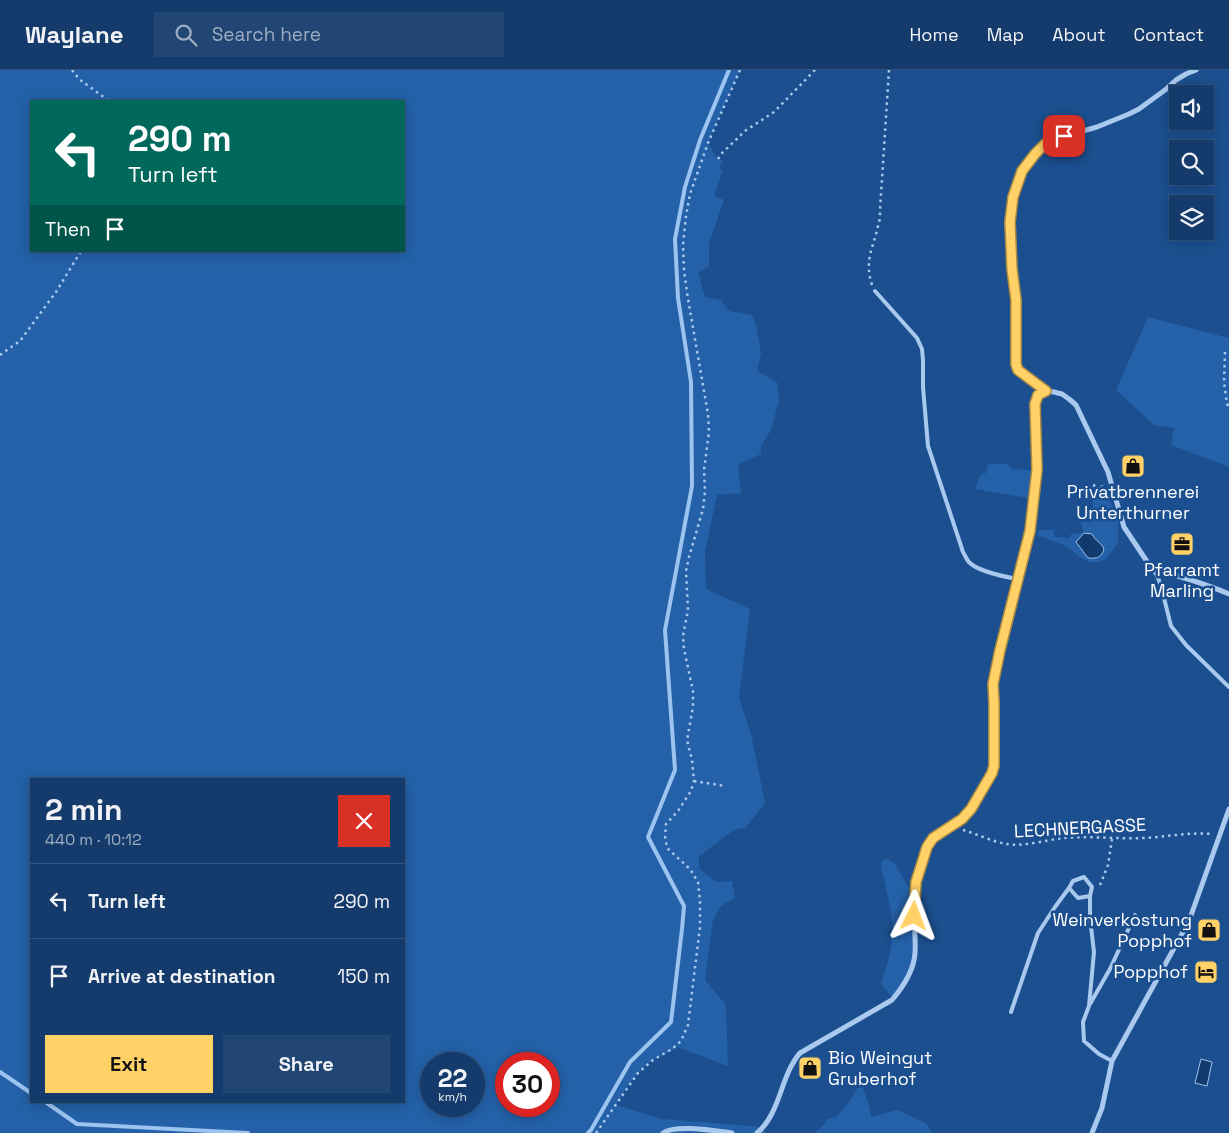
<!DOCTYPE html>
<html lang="en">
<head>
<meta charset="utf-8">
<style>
  :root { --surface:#143b6b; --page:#214673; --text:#f1f3f6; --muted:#9dadc1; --line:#33557e; --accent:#ffd166 }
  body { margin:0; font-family:"Space Grotesk",sans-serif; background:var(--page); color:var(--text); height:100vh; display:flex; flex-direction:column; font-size:19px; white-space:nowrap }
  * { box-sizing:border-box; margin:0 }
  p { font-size:16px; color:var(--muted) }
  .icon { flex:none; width:28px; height:28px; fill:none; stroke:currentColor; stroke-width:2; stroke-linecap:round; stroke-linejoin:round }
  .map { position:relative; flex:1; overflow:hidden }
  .panel { position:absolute; left:30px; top:708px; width:375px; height:325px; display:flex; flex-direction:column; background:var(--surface); border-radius:0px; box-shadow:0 2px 12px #0003,0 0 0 1px var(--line) }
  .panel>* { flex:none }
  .top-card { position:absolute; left:30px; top:30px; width:375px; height:152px; border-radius:0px; box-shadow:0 2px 12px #0003,0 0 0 1px var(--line); background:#00695c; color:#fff; overflow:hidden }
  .buttons { position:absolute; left:1169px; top:15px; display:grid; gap:10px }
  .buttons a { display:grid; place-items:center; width:45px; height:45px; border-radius:0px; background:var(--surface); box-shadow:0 2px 12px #0003,0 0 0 1px var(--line); font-size:25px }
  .speed { position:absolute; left:420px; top:982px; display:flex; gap:10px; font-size:25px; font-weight:700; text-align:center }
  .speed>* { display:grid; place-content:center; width:65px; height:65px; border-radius:50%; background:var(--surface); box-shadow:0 2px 12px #0003,0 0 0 1px var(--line); line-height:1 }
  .speed small { font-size:12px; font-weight:400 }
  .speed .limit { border:8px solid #d22; background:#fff; color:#111 }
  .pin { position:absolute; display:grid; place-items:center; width:42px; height:42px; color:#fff; margin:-21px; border-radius:10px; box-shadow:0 2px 8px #0006 }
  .me { position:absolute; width:55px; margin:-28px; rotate:3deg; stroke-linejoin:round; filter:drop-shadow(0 0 4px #0008) }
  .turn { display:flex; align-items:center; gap:18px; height:105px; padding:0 15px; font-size:22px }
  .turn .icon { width:65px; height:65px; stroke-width:2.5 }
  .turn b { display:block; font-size:35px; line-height:42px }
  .then { display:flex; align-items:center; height:48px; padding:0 15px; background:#0003; gap:10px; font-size:19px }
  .round { display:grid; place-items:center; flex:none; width:52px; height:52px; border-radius:0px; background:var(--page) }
  .overview { display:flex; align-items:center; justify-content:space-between; height:85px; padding:0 15px }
  h1 { font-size:30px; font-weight:800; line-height:38px }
  .primary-button { display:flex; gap:10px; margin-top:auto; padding:10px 15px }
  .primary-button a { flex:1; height:58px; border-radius:0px; background:var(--accent); color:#111; font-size:20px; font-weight:800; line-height:58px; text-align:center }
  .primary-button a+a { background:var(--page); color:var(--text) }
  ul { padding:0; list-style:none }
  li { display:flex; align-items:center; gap:15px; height:75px; padding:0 15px; border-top:1px solid var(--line) }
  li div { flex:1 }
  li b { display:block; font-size:19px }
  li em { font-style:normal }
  header { display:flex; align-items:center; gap:30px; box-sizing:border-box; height:70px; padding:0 25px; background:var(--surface); border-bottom:1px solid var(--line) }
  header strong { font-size:24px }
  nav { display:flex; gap:28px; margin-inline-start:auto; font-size:18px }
  .search { width:350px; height:45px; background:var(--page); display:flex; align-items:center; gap:12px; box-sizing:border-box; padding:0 18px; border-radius:0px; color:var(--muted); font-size:19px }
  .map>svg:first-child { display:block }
</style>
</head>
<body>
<header>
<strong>Waylane</strong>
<div class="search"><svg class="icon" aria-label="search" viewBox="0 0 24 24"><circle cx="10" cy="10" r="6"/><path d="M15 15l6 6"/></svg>Search here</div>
<nav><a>Home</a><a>Map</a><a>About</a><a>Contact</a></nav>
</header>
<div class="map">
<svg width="1229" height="1063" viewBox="0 0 1229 1063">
  <rect width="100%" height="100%" fill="#1b4f8f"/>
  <!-- green -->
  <path fill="#2461a8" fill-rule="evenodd" d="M0,0h740l-32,73 10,16 5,2 -4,8 4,1 -9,26 10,4 -15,44v23l-11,5 7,25 16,3 8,11 23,4 4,10 5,28 -4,18 20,11 2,19 -8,29 -10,16v8l-23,11 3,28 -24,2 -12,57 1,37 44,20 -11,89 12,36 14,69 -20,25 -11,2 -35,26v12l17,14 16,-1 3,17 -14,8 -8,14 -8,60 21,25 2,61 -51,-19c-6,6 -16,8 -24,13 -16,10 -27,29 -37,45l46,14 103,8v6h-765zM31,31h373v150h-373zM31,709h373v322h-373zM431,994h43v42h-43zM506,994h43v42h-43z
    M1148,247l81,21v129l-58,-22 3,-17 -20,-3 -38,-35z
    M988,394h19l6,5 24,1 -3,29 -59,-10 6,-15 5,-1z
    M1105,418l13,34v21l-11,15 -7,4h-11l-11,-6 -10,-9 -22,-9 -9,-2 1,-6h15l2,7 15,1 1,-4 13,-1 -3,-11h12v-32z
    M885,789h3l7,5 20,34v37l-5,39 -17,25 -12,-16c7,-20 13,-40 11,-61 -1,-17 -7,-38 -11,-54l1,-7z
    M857,1018h6l7,21 1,8 26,-7 29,13 6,10h-117l9,-9 3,-5 10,-3 13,-15z"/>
  <!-- water -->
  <path fill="#123a6d" stroke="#9cc4f0" d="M1084,463l8,1c4,8 9,8 12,15 -2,8 -7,10 -16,9l-12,-16z
    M1201,989l11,3 -5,24 -12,-3z"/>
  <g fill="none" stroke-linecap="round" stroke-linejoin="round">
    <!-- stream -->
    <path stroke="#9cc4f0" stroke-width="4" d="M0,1002l31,21
      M44,1031l33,23 171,9
      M588,1063l3,-3 39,-68 41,-40 11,-93 2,-23 -36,-69 27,-67 -10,-140 27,-144 -1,-104 -13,-84 -3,-59 10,-52 15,-47 29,-70"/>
    <!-- path -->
    <path stroke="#a9c9ee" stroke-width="2.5" stroke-dasharray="2.5 4" stroke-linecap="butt" d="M72,0l7,9 30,22
      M718,89l3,-5 24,-23 29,-19 41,-42
      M872,215c-8,-25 1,-36 6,-59 2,-5 2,-11 2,-16l9,-140
      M1225,282l-1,30 3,22 2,3
      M0,285l20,-14 36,-49 25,-41
      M1093,415l9,4v-4
      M694,711l31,5
      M963,760c14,4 30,12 44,14 15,3 40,-4 56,-6 27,-2 54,1 80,0 23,-1 46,-6 69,-4
      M1100,815l8,-20 4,-26
      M596,1063l42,-60 15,-13 19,-11 9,-8 7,-16 12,-98v-26l-2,-19 -8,-13 -23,-21 -2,-12 1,-12 12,-13 13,-20 3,-10 -2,-21 -5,-20 6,-33v-16l-9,-42 -1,-13 5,-26 -2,-39 3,-14 14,-48 2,-18 -1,-21 5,-38 -1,-18 -20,-115 -4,-28 -1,-26 3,-29 4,-22 18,-51 32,-73"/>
    <!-- service -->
    <path stroke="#a9c9ee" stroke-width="4" d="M875,221l42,47 5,11 1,11v27l5,59 35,106c2,3 4,9 7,11 8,8 36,14 47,16
      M1152,499l5,6 4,11 10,40 15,19 43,42
      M1069,818l4,-7 11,-4 8,10 -2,9v22l4,34 -5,54 -6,16 1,19 15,13 13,7
      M1090,934l20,-35 25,-54
      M1011,942l27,-79 17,-26 14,-19 9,10 12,-2"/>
    <!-- minor -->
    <path stroke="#a9c9ee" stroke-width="5" d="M1196,0l-10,4 -10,6 -11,10 -26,19 -10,5 -32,13 -49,14 -13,13 -14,17 -8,26 -3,26 2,46 4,31v64l2,6 28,21 8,1 8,2 7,5 7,6 32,67 16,55 28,42c27,7 52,14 77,25
      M663,1063c13,-9 53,-2 69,0
      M757,1063c24,-20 23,-57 43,-80l92,-53c11,-13 22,-29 23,-47 1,-13 -1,-26 -1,-39 1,-22 4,-43 11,-64 7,-17 25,-20 38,-31 10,-10 27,-39 31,-53v-64l-1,-18 7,-34 30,-119 7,-61 -2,-66 3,-9 8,-4
      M1092,1063l10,-25 10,-47 77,-140 40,-112"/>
  </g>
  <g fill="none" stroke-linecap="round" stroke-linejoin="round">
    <!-- route casing -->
    <g stroke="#a68842" stroke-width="12">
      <path id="route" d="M914,846l2,-34 11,-35 6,-9 29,-19 9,-10 21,-36 2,-7v-64l-1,-18 7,-34 30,-119 7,-61 -2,-66 3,-9 8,-4 -28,-21 -2,-6v-64l-4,-31 -2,-47 3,-25 9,-26 13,-17 13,-13 16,-5"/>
    </g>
    <!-- route -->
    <use href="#route" stroke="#ffd166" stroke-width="9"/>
  </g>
  <!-- icons -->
  <defs>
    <g id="shop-square" transform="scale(1.25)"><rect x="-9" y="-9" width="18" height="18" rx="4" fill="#ffd166" stroke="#1b4f8f"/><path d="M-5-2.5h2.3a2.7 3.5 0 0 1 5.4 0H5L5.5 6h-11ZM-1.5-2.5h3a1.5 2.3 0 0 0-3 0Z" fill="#111"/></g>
    <g id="office-square" transform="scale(1.25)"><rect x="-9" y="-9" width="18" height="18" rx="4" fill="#ffd166" stroke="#1b4f8f"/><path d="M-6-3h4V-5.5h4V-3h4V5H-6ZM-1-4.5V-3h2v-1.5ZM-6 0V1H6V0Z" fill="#111"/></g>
    <g id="hotel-square" transform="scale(1.25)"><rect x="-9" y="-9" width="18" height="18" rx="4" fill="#ffd166" stroke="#1b4f8f"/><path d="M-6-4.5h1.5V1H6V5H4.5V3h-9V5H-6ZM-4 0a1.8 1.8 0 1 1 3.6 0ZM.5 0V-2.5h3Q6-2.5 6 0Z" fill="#111"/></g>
  </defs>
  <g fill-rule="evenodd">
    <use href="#shop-square" x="1133" y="396"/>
    <use href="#office-square" x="1182" y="474"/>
    <use href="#shop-square" x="1209" y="860"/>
    <use href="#hotel-square" x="1206" y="902"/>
    <use href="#shop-square" x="810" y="998"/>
  </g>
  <g text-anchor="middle" stroke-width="5" stroke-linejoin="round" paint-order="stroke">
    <!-- poi labels -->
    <g font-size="18" fill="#fff" stroke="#1b4f8f">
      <text x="1133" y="428">Privatbrennerei<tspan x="1133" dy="21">Unterthurner</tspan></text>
      <text x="1182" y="506">Pfarramt<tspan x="1182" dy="21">Marling</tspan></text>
      <text x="1192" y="856" text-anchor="end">Weinverkostung<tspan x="1192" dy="21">Popphof</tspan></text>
      <text x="1188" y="908" text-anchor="end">Popphof</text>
      <text x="828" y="994" text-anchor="start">Bio Weingut<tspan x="828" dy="21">Gruberhof</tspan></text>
    </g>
    <!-- street labels -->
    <g font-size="18" fill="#fff" stroke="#1b4f8f">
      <text transform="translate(1080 758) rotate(-3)" y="6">LECHNERGASSE</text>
    </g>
  </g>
</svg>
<div class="buttons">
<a><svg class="icon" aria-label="sound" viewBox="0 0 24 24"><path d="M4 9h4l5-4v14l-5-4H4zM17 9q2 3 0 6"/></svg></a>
<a><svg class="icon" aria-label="search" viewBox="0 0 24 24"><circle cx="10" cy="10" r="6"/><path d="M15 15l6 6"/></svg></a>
<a><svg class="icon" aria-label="layers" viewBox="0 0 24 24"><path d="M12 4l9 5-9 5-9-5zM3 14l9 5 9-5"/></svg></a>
</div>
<div class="speed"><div>22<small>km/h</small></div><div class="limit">30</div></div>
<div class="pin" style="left:1064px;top:66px;background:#d93025"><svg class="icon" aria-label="arrive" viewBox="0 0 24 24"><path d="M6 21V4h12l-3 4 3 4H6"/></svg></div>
<svg class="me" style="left:914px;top:846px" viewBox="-20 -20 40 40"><path d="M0-17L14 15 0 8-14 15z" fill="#ffd166" stroke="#fff" stroke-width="4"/></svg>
<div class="top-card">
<div class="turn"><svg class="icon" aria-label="left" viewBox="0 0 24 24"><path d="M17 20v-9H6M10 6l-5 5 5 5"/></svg><div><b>290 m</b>Turn left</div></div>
<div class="then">Then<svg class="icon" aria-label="arrive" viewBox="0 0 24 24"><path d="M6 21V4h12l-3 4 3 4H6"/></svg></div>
</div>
<section class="panel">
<div class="overview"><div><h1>2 min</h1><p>440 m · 10:12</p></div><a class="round" style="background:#d93025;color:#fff"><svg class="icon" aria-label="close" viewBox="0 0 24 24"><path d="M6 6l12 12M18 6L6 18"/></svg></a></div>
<ul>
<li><svg class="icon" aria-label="left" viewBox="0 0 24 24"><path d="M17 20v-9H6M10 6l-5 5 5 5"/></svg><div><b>Turn left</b></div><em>290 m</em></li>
<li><svg class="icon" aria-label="arrive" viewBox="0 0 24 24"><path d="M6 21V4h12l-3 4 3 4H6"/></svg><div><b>Arrive at destination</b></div><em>150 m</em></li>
</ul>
<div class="primary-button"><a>Exit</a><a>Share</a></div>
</section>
</div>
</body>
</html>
